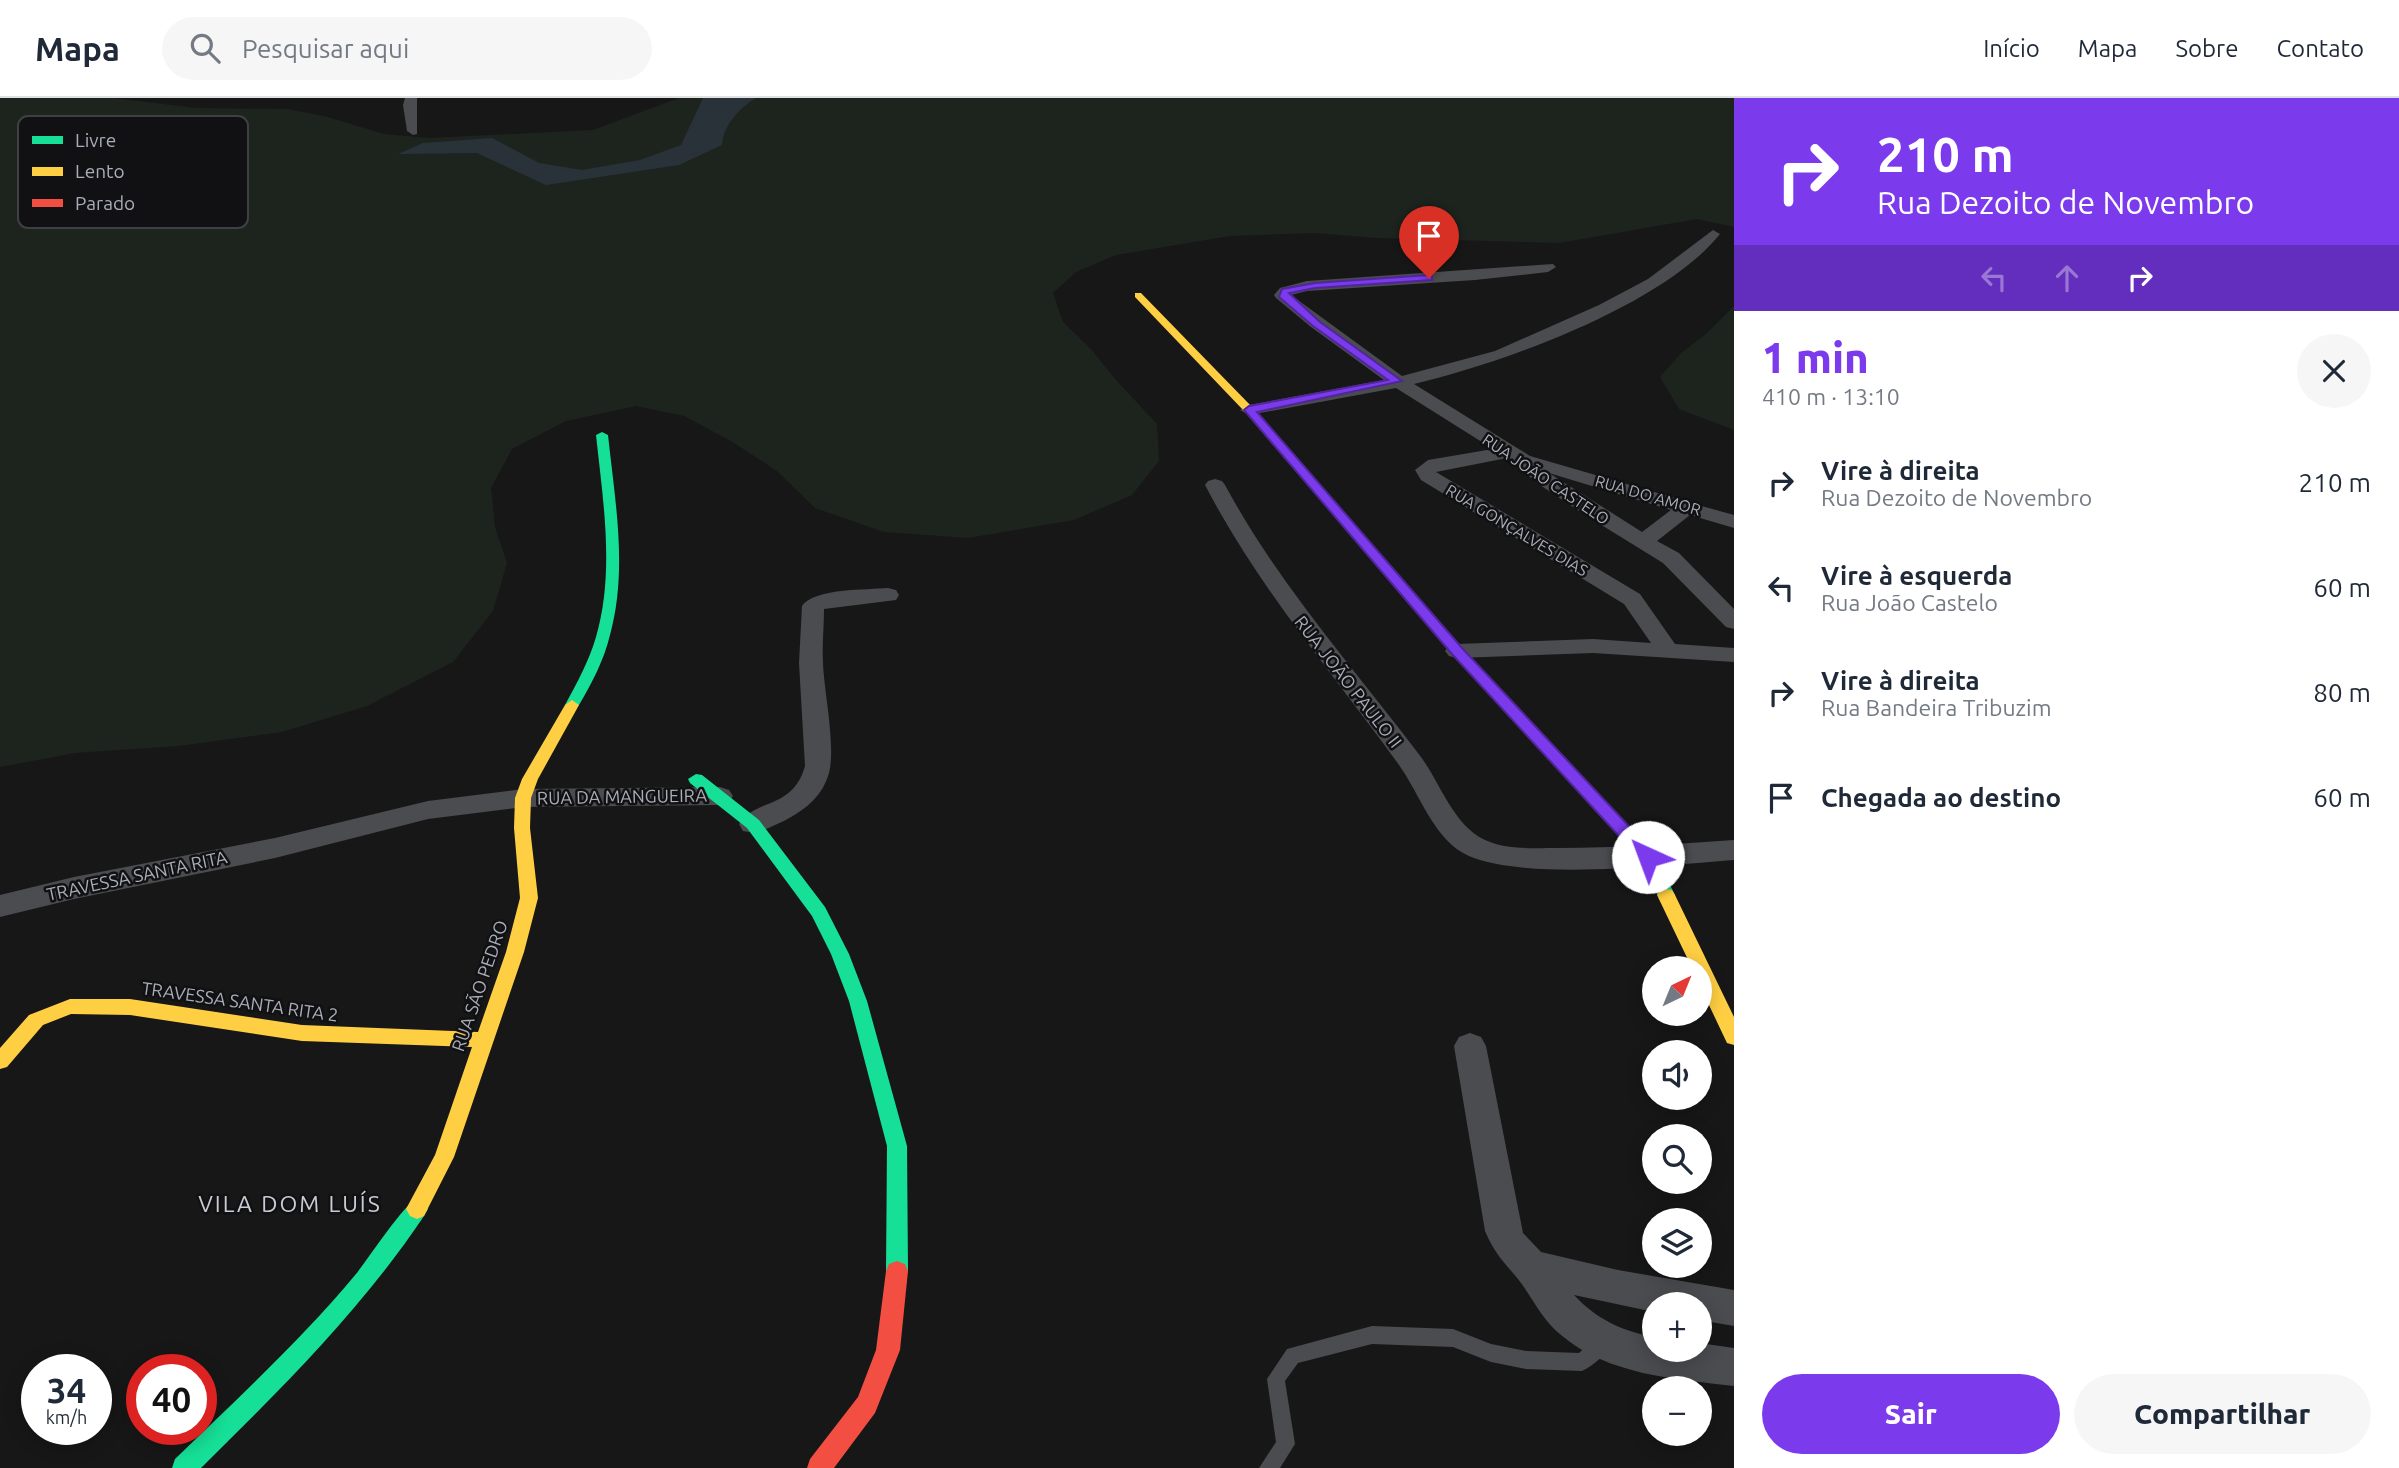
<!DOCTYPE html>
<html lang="pt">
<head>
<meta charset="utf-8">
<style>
  :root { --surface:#fff; --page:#f6f6f7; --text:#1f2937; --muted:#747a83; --line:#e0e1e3; --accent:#7c3aed }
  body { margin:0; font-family:Ubuntu,sans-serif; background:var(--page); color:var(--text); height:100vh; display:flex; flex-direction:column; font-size:26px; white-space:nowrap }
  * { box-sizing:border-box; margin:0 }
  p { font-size:23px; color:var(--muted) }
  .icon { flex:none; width:38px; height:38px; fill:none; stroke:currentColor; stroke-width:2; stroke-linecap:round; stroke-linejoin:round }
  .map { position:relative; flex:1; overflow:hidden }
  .side { display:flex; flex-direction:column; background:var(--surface); width:665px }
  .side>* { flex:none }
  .top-card { background:#7c3aed; color:#fff; overflow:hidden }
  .needle { width:46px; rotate:43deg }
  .tools { position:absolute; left:1642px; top:858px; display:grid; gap:14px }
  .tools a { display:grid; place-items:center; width:70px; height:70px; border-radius:50%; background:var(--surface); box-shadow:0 4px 18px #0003; font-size:35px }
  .speed { position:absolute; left:21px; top:1256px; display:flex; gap:14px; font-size:35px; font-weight:700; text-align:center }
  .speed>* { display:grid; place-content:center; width:91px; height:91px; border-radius:50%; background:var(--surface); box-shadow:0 4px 18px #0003; line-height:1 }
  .speed small { font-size:18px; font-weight:400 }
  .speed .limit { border:10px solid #d22; background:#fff; color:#111 }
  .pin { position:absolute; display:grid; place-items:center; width:60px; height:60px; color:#fff; margin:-72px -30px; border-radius:50% 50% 50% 0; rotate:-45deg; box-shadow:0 0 7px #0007 }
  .pin .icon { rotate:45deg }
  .me { position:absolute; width:77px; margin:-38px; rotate:317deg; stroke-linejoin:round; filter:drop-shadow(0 0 5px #0008) }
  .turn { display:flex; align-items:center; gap:24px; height:147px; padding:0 28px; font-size:32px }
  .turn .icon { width:91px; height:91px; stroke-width:2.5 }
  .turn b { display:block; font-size:49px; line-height:60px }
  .lanes { display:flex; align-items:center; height:66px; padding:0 28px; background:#0003; justify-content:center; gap:35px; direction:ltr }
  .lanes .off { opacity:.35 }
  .round { display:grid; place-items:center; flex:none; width:74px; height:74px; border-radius:37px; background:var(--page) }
  .summary { display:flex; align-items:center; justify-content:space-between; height:119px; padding:0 28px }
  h1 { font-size:42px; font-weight:800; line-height:52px; color:var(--accent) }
  .primary-button { display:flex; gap:14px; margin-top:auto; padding:14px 28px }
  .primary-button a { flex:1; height:80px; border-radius:42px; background:var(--accent); color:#fff; font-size:28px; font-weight:800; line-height:80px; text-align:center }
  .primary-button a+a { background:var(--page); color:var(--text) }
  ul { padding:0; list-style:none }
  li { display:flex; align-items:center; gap:21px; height:105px; padding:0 28px }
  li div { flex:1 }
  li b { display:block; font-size:26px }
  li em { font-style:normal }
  header { display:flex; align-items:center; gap:42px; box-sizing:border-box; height:98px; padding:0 35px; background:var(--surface); border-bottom:2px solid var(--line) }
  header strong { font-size:33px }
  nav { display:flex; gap:38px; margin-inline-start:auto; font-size:24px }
  .search { width:490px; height:63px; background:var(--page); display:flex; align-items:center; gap:18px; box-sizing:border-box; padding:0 24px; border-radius:38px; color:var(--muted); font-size:26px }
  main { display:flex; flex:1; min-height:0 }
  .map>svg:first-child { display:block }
</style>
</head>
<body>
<header>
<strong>Mapa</strong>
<div class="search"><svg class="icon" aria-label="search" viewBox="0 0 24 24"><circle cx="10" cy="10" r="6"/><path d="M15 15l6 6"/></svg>Pesquisar aqui</div>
<nav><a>Início</a><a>Mapa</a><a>Sobre</a><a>Contato</a></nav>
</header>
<main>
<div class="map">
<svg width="1734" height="1370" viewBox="0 0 1734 1370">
  <rect width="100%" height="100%" fill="#171717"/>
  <!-- green -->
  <path fill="#1d241e" d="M0,0h113l84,10 90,1 37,7 60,18 45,4 164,-8 86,-32h1055v129l-37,-8 -138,24 -183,-5 -60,-5 -86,3 -114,19 -40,17 -23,21 10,29 29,28 24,30 41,44 2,37 -27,34 -58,25 -106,18 -84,-6 -69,-24 -38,-37 -46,-30 -47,-25 -48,-10 -70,15 -54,28 -21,39 4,39 12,36 -14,48 -40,51 -86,44 -85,26 -104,14 -103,7 -75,14z
    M1734,208v124l-55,-21 -19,-32 21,-24 26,-20z"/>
  <!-- water -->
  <path fill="#2a3239" d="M703,0h53c-17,10 -33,28 -34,47l-43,20 -133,20 -69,-32 -79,1 25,-11 69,-5 47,25 43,7 58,-10 41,-15z"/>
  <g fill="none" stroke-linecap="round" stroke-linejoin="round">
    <!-- lane -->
    <path fill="#4b4c50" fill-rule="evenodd" d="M1372,1228l81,3 38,15 35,7 53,2 18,-16 6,-3 6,3 3,6c-5,11 -19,23 -30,28l-56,-2 -35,-7 -38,-15 -81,-3 -74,19 -13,18 10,63 -15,24h-21l17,-26 -9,-63 20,-30z"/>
    <!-- street -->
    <path fill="#4b4c50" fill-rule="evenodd" d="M405,0h12v36l-4,1 -6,-4 -4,-26z
      M1713,132l7,4c-56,71 -219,130 -306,150l116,72 155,45 11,1 2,3 36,10v13l-44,-13 -33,26 22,12 55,56v20l-8,-2 -63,-64 -81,-50 -42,-28 -33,-27 -71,14 204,122 35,50 59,4v14l-141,-9 -136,5 -8,-2 -4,-5 4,-5 8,-2 136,-5 58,4 -27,-39 -203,-124 -6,-10 13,-10 65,-11 -97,-61 -147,27 -9,-5 9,-5 135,-25 -73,-53 -35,-29 -2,-3 6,-7 27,-7 246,-17 3,3 -8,5 -73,8 -168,11 -16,4 111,81 93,-25 104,-46 49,-26zM1549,375l122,37 -29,22z
      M1215,381l7,2 3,4c54,100 128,182 196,272 20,27 34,73 69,85 21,8 47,6 68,6 59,0 118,-4 176,-8v20c-66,5 -207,21 -265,-4 -35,-15 -49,-62 -70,-91 -67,-93 -141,-178 -194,-280l3,-4z
      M888,490l8,2 3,5 -3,5 -72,9c0,18 -2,36 -1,54 1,29 14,88 5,113 -7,22 -25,35 -44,45 -14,6 -26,14 -41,10l-4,-7c16,-26 54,-14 66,-58l-6,-103 3,-57c12,-18 65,-16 86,-18z
      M720,689l9,3 4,6 -4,6 -9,3 -197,2 -95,12 -153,39 -201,41 -74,18v-22l74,-18 201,-39 153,-37 95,-12z
      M1470,935l11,4 5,9 37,187 18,19 77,18 116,20v36l-35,-6v-16h-45v8l-80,-17c22,24 48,36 80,42v12h45v-6l35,5v38c-59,-7 -126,-11 -173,-51 -19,-15 -28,-37 -43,-56 -15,-18 -23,-25 -33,-48l-31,-185 5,-9z"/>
    <!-- fast -->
    <path fill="#16e098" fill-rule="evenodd" d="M602,334l6,3c7,66 20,135 2,200 -6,25 -18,48 -31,70l-7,5 -7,-5c12,-22 24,-44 31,-68 19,-65 7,-136 0,-202z
      M1352,427l4,1 106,122 192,205 21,42 -3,5h-12l-19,-40 -189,-206 -104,-122 -2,-3z
      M696,676l6,1 57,45 66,87 24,47 18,47 40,145 1,125 -3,7 -8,3 -8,-3 -3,-7 1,-125 -38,-145 -18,-47 -19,-38 -65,-88 -57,-45 -2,-4z
      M417,1101l7,3 4,7 -4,7c-63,94 -142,172 -223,252h-29l3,-9c62,-60 126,-119 181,-185 13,-16 47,-69 61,-75z"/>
    <!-- slow -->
    <path fill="#ffcf43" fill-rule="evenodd" d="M1135,195h6l112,115 103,118v6h-8l-103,-120 -110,-115z
      M572,602l7,5 -41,74 -7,19 -1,30 8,70 -14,54 -70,205 -30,59 -7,3 -7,-3 -4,-7 29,-54 37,-108 -170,-6 -172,-26 -59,-1 -28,11 -36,42 -7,2v-21l29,-33 41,-16h60l172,26 176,7 28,-80 14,-54 -6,-70 1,-30 7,-19 43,-74z
      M1666,791l6,1 3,5 59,122v28l-7,-2 -28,-59v-16h-7l-35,-73 3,-5z"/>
    <!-- jam -->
    <path fill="#f24e42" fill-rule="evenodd" d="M897,1163l8,3 3,7 -8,79 -25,63 -41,55h-27l3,-9 48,-62 18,-47 10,-79 3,-7z"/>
  </g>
  <!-- route -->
  <path fill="#7c3aed" stroke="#51269a" stroke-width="2" d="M1429,177l3,1v4l-117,8 -26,5 31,29 82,59 -145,31 205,236 192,205 3,4 -3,4h-12l-190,-207 -208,-244 5,-4 139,-26 -75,-54 -34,-29 3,-8 33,-6z"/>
  <g text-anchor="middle" stroke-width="5" stroke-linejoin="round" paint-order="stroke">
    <!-- far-street labels -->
    <g font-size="16" fill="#a8adb8" stroke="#111113">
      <text transform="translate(1546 381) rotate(34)" y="6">RUA JOÃO CASTELO</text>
      <text transform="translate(1648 397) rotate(16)" y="6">RUA DO AMOR</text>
      <text transform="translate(1517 432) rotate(31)" y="6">RUA GONÇALVES DIAS</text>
    </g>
    <!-- street labels -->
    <g font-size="18" fill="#a8adb8" stroke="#111113">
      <text transform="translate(1348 584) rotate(52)" y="6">RUA JOÃO PAULO II</text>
      <text transform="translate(622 699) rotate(-1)" y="6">RUA DA MANGUEIRA</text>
      <text transform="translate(137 778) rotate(-12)" y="6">TRAVESSA SANTA RITA</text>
      <text transform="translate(480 888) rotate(-71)" y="6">RUA SÃO PEDRO</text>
      <text transform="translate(240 904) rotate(8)" y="6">TRAVESSA SANTA RITA 2</text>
    </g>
    <!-- near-neighbourhood labels -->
    <g font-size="23" letter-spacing="2" fill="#c9ccd4" stroke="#111113">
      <text x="290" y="1114">VILA DOM LUÍS</text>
    </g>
  </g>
  <!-- legend -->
  <rect x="18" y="18" width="230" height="112" rx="10" fill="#111113" stroke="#3e4045" stroke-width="2"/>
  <rect x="32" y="38" width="31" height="8" fill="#16e098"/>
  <rect x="32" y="69" width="31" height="9" fill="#ffcf43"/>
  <rect x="32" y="101" width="31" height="8" fill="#f24e42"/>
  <g font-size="19" fill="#a8adb8">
    <text x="75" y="49">Livre</text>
    <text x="75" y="80">Lento</text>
    <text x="75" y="112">Parado</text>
  </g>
</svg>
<div class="tools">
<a><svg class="needle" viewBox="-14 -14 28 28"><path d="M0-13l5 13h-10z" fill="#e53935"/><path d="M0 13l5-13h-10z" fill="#747a83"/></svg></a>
<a><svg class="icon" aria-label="sound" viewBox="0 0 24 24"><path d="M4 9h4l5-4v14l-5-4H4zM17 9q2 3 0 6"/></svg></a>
<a><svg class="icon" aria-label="search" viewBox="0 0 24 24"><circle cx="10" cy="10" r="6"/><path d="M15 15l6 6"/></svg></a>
<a><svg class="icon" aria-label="layers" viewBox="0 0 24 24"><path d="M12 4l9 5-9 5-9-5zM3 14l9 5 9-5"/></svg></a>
<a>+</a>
<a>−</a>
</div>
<div class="speed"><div>34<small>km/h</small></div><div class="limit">40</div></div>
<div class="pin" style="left:1429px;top:180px;background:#d93025"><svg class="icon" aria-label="arrive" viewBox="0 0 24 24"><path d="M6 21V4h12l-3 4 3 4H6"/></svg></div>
<svg class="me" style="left:1648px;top:759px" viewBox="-20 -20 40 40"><circle r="19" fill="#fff"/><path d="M0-13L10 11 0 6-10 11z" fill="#7c3aed"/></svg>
</div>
<section class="side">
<div class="top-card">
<div class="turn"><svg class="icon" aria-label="right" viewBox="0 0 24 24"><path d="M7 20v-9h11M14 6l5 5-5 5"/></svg><div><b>210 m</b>Rua Dezoito de Novembro</div></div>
<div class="lanes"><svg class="icon off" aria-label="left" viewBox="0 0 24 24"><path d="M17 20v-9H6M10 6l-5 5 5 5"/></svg><svg class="icon off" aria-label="ahead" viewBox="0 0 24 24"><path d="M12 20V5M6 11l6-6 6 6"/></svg><svg class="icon" aria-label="right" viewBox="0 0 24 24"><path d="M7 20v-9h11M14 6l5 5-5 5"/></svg></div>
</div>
<div class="summary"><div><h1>1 min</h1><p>410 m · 13:10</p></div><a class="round"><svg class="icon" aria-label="close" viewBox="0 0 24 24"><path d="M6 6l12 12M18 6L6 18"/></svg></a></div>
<ul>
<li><svg class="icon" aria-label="right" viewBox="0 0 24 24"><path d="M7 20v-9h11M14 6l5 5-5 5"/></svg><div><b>Vire à direita</b><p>Rua Dezoito de Novembro</p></div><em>210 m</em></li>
<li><svg class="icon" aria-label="left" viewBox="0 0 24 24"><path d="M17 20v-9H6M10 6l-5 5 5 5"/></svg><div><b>Vire à esquerda</b><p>Rua João Castelo</p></div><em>60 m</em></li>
<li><svg class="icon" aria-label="right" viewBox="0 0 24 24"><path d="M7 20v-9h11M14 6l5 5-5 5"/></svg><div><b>Vire à direita</b><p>Rua Bandeira Tribuzim</p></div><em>80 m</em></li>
<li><svg class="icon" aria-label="arrive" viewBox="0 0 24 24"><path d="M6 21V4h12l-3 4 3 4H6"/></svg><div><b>Chegada ao destino</b></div><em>60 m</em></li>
</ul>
<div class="primary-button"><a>Sair</a><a>Compartilhar</a></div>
</section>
</main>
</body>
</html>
